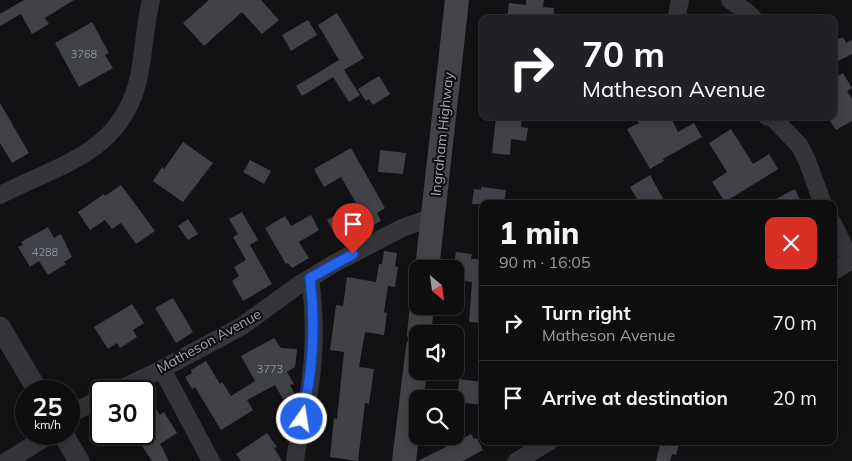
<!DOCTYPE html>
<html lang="en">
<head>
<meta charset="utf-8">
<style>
  :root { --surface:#0e0e0f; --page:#1c1c1d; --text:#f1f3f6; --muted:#9b9c9e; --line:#2e2e2f }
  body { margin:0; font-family:Mulish,sans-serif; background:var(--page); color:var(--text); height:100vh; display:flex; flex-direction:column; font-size:19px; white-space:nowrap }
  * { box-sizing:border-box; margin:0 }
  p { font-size:16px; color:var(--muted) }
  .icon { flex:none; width:28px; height:28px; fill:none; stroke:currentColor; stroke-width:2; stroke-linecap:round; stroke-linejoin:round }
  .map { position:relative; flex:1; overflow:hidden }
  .side { position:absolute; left:479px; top:200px; width:358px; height:245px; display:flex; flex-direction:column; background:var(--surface); border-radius:10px; box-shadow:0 2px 12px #0003,0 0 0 1px var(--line) }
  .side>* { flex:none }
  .top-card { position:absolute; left:479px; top:15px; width:358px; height:105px; border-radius:10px; box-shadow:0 2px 12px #0003,0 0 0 1px var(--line); background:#202124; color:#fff; overflow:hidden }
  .needle { width:32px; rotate:151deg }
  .fabs { position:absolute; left:409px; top:260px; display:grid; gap:10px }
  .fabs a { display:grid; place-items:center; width:55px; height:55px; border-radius:10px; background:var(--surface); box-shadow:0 2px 12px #0003,0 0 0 1px var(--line); font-size:25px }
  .speed { position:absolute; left:15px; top:380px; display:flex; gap:10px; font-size:25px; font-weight:700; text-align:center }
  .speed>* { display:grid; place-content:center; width:65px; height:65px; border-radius:50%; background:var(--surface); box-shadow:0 2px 12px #0003,0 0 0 1px var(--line); line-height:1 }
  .speed small { font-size:12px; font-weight:400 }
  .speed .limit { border:2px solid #111; border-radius:8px; background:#fff; color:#111 }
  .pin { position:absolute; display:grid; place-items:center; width:42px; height:42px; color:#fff; margin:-51px -21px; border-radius:50% 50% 50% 0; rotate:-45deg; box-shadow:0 0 5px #0007 }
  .pin .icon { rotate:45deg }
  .me { position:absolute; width:55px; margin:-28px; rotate:13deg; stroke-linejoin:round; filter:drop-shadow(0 0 4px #0008) }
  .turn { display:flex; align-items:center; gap:18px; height:105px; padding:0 20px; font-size:22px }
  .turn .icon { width:65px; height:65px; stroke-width:2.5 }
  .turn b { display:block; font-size:35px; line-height:42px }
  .round { display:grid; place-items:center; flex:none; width:52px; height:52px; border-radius:10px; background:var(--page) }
  .headline { display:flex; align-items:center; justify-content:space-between; height:85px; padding:0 20px }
  h1 { font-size:30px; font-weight:800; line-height:38px }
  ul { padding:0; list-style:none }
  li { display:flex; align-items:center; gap:15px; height:75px; padding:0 20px; border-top:1px solid var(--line) }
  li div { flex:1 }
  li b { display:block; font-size:19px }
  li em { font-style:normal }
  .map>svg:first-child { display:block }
</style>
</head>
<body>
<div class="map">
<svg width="852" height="461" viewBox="0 0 852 461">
  <rect width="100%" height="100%" fill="#121214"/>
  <!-- building -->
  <path fill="#414247" d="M24,0h50l-29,18 4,6 -17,10 -11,-20 -21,12v-12z
    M209,0h52l18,20 -17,14 -20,-22 -38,34 -21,-23z
    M526,0h18l-1,7 11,1 -1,11h-46l2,-16 17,2z
    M337,13l27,45 -20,12 16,25 -11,7 -16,-25 -31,19 -6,-10 43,-26 -21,-35z
    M308,20l9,15 -26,16 -9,-16z
    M92,22l17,31 -4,2 8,13 -34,19 -24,-44z
    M843,37l3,6 6,-3v14l-14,7 -6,-10v-9z
    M843,73l9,15 -5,3 5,8v22l-16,9 -9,-14h5v-37z
    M379,76l11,18 -17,11 -4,-6 -3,2 -8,-12z
    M0,103l29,50 -17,10 -12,-20z
    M496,116h26l-1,11 7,1 -2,13 -15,-2 -1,16 -18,-2z
    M635,116h35l8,16 16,-9 8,14 -39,22 1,2 -14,8 -23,-40 12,-6z
    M731,129l22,35 16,-10 9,15 -53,33 -13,-20 15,-10 -18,-29z
    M183,142l30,21 -30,39 -30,-21 9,-14 2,2z
    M351,148l34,60 -8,5 4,8 -24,14 -4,-6 -16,9 -10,-18 29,-17 -15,-26 -17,10 -10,-18z
    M380,150l26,3 -3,21 -25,-2z
    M250,160l21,11 -7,13 -21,-12z
    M650,175l16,29h-26l-10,-17z
    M121,185l34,46 -19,13 -15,-21 -9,6 -7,-9 -15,10 -12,-18 26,-18 1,2z
    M481,187l25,3 -2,14h-32l2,-15 7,1z
    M795,189l7,15h-36z
    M242,212l16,28 -8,5 22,39 -29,17 -11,-20 7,-5 -5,-9 12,-7 -13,-23 5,-3 -9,-15z
    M311,215l8,15 -20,12 10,16 -17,10 -4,-5 -2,1 -21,-36 20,-12 6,10z
    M188,219l10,15 -10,6 -10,-14z
    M48,227l6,11 7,-4 11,23 -8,5 2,2 -18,11 -9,-14 -9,6 -12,-20 5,-2 -2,-3z
    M384,251l13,2 -2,13 3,1 -3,20 -7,-1 -4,26 3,1 -3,22 -19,-3 -6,35 15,2 -5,35 -4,-1 -7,58 -28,-4 4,-39 3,1 7,-67 -14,-2 6,-45 7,1 4,-29 29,5 3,-18h3z
    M456,252l16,2 -1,5h11v64l-13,-1 3,-40 -16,-2 2,-14 -4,-1z
    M173,298l20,34 -17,11 -21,-35z
    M132,304l12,19 -11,7 4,7 -17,11 -3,-5 -9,6 -14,-22z
    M274,338l7,10 16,1 -2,18 -8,5 7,12 -4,1 4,8 -11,6 -8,-14 -28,15 6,10 -32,20 -26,-43 -3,2 -7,-12 7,-4 -1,-3 15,-9 14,23 2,-2 9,14 24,-15 -14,-25z
    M459,379l23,3v23l-25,-3z
    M152,403l8,12 4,-3 13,21 -17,11 9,17h-17l-18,-27h10v-27z
    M267,433l10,14 -3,1 8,13h-41l-5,-7z
    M471,434l3,5 3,-1 6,12 -20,11h-45z
    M661,441h19l-4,14 -4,-1 -2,7h-14z"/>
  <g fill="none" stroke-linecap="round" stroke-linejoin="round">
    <!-- minor -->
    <path stroke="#343538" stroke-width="18" d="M730,0l18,13 6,6
      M676,19l4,-19
      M766,116l7,2 26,27 7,13 17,46
      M0,195c60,-31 123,-42 139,-119 5,-25 6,-51 12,-76
      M832,222l19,39
      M832,272l20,-12
      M162,369l49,92
      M116,391l46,-22 80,-43 55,-40 38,-23 67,-35 31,-11
      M69,414l32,-15
      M7,461l44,-27
      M295,461c3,-26 11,-50 15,-76 5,-35 5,-72 0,-107
      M517,461l33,-20"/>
    <!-- tertiary -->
    <path stroke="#343538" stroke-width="21" d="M0,327l38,64
      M63,434l16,27"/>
    <!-- secondary -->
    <path stroke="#424448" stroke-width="24" d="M427,269l30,-269
      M419,334l3,-28
      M404,461l14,-114"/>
  </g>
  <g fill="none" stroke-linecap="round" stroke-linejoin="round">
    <!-- route casing -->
    <g stroke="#184099" stroke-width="12">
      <path id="route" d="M302,419c11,-47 14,-93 8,-141l43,-24"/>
    </g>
    <!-- route -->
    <use href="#route" stroke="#2563eb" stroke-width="9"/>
  </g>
  <g text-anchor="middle" stroke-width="4" stroke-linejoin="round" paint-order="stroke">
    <!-- number labels -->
    <g font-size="11" fill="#8c9098">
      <text x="84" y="58">3768</text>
      <text x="45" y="256">4288</text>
      <text x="270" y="373">3773</text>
    </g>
    <!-- street labels -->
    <g font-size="14" fill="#a5aab3" stroke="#0d0d0f">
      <text transform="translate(442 134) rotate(-84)" y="5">Ingraham Highway</text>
      <text transform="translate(209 341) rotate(-29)" y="5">Matheson Avenue</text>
    </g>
  </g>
</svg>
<div class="fabs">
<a><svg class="needle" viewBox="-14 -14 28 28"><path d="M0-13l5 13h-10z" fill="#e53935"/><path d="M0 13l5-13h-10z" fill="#9b9c9e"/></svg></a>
<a><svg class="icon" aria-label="sound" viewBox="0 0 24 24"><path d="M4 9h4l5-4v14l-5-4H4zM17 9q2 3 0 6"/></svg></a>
<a><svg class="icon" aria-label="search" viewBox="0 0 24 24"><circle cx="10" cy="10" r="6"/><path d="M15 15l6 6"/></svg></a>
</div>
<div class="speed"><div>25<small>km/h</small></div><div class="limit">30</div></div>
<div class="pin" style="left:353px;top:254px;background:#d93025"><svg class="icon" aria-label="arrive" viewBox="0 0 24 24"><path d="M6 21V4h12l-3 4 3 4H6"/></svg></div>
<svg class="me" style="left:302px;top:419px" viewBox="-20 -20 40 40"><circle r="17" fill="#2563eb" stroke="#fff" stroke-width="3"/><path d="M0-11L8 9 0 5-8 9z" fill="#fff"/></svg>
<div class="top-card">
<div class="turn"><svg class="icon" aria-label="right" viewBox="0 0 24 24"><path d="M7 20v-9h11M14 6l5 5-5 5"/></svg><div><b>70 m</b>Matheson Avenue</div></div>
</div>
<section class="side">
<div class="headline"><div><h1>1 min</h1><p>90 m · 16:05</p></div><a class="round" style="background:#d93025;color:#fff"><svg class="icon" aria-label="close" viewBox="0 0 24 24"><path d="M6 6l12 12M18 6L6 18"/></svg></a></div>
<ul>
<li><svg class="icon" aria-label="right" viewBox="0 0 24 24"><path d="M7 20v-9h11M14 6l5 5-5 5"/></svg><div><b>Turn right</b><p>Matheson Avenue</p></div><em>70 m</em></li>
<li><svg class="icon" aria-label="arrive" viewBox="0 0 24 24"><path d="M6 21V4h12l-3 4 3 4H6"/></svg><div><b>Arrive at destination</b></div><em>20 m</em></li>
</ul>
</section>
</div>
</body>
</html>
